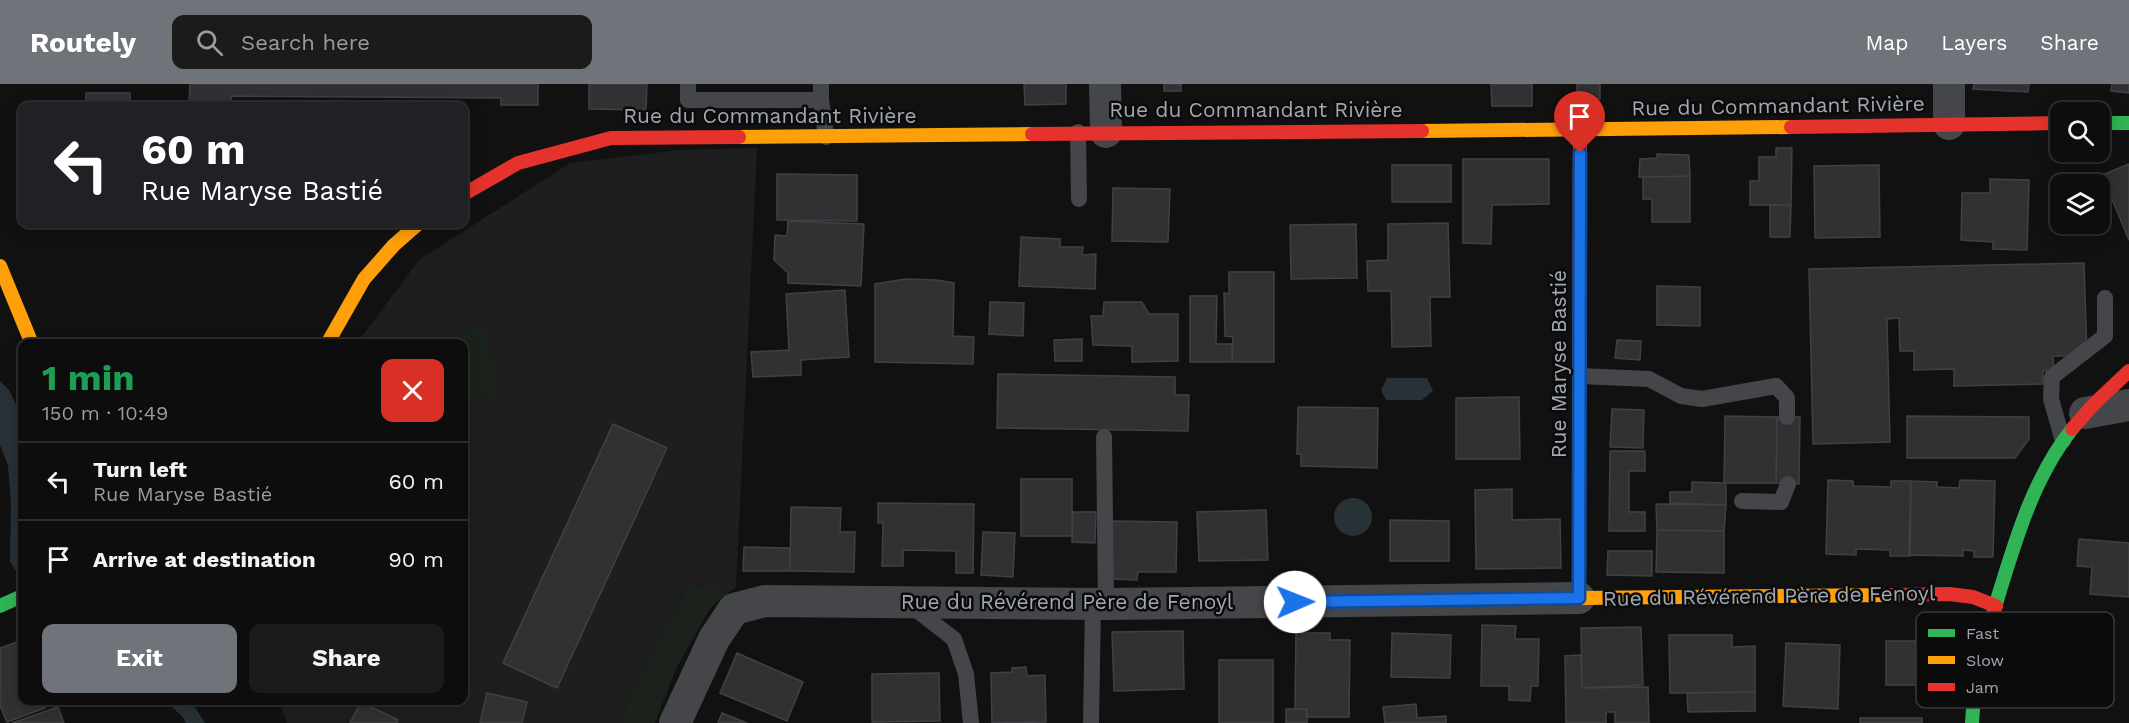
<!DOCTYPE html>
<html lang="en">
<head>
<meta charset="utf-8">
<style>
  :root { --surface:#0d0d0d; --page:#1b1b1b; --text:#f1f3f6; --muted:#9a9c9d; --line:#2d2d2e; --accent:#6f737a }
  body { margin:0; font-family:"Work Sans",sans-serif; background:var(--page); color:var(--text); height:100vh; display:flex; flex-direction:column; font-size:22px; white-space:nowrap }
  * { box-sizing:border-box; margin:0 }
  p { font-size:20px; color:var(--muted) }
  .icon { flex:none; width:33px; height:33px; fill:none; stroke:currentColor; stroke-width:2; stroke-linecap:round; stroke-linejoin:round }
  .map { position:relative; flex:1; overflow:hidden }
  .side { position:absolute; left:18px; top:255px; width:450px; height:366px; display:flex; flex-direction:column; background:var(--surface); border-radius:12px; box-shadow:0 3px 15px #0003,0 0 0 2px var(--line) }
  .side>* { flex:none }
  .guide { position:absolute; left:18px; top:18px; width:450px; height:126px; border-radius:12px; box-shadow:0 3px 15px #0003,0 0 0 2px var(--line); background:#202124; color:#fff; overflow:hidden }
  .controls { position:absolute; left:2050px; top:18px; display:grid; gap:12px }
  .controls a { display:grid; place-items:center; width:60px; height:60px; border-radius:12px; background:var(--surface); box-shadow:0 3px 15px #0003,0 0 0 2px var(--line); font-size:30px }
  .pin { position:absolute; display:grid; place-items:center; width:51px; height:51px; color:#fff; margin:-62px -26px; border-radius:50% 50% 50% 0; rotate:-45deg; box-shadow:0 0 6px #0007 }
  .pin .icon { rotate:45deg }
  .me { position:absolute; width:66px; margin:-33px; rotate:89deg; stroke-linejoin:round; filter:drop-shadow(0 0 4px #0008) }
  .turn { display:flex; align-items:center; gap:21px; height:126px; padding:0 24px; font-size:27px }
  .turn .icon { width:78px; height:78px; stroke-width:2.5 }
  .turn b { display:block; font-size:42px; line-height:51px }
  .round { display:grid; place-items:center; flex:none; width:63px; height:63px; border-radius:12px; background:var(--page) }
  .overview { display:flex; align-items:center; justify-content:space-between; height:102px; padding:0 24px }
  h1 { font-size:36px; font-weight:700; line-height:45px; color:#1e9e55 }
  .action { display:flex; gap:12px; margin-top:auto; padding:12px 24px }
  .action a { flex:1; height:69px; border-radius:12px; background:var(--accent); color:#fff; font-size:24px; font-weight:700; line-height:69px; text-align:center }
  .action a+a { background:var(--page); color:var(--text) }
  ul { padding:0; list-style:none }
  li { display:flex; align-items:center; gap:18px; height:78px; padding:0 24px; border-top:2px solid var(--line) }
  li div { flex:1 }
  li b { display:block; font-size:22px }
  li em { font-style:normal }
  header { display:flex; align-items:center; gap:36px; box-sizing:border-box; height:84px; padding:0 30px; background:var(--accent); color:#fff }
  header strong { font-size:28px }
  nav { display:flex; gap:33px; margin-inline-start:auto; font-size:21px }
  .search { width:420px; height:54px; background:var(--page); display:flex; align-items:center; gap:15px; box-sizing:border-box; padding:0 21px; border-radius:12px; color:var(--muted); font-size:22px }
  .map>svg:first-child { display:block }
</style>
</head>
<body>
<header>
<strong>Routely</strong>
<div class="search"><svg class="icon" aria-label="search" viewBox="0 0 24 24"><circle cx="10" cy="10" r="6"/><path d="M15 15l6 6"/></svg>Search here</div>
<nav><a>Map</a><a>Layers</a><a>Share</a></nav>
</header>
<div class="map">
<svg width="2129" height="639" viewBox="0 0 2129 639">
  <rect width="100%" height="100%" fill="#111"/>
  <!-- built -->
  <path fill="#1e1e1f" d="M757,64l-21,439 -48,-2 -62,117 -3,21h-336l-8,-22 185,-1v-356l-107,-1 62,-83 151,-97 110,-13z"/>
  <!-- green -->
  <path fill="#1b211b" d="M484,242l17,68 -37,9v-59l-57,-1z
    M688,501l48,2 -25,20 -34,60 -22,56h-32l3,-21z"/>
  <!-- water -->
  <path fill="#283136" d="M1387,294h40l6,13 -11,9h-36l-5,-10z
    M0,297l9,9 13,27v159l-2,1 -10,-15 1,-61 -3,-35 -8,-21z
    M1334 433a19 19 0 1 1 38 0a19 19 0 1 1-38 0Z
    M165,617h26l14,22h-19l-4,-7z"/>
  <!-- building -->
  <path fill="#313133" stroke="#404144" stroke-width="1.5" d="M190,0h348v21h-37v-7l-270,-2v8h-42z
    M589,0h58l-1,26 -57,-1z
    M1024,0h42v20l-41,1z
    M1164,0h17v7h-17z
    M1491,0h41v22h-40z
    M1577,0h23v15h-23z
    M1974,0h55l-1,8 -55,-3z
    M2112,0h17v9l-18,-2z
    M86,9h44v13h-44z
    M1776,64h16l-1,57h-41v-24h9v-24h17z
    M1657,70l32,1 1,21 -51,1 1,-18 17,-1z
    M1463,75h86v45l-57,1 -1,39 -28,-1z
    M2129,80v76l-27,-65z
    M1392,81h59v37h-59z
    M1879,81l1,72 -65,1 -1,-72z
    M777,90l80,1v46l-80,-1z
    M1690,92v46h-38v-23h-9v-22z
    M1990,95l39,1 -2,70 -34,-1v-7l-32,-2 1,-47h28z
    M1113,104l57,1 -2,53 -56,-1z
    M1770,121h21l-1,32h-20z
    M788,137l76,3 -3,62 -73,-3v-10l-14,-13 1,-25 12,1z
    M1448,139l2,74h-20l1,49 -39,1 -1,-56h-23l-1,-30 21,-1v-36z
    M1356,140l1,54 -66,1 -1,-54z
    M1021,153l39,2v8h23l-1,8 14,-1 -1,35 -76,-3z
    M2084,179l3,93h-34l1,15h-11v13l-89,2v-17l-40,1v-19h-14l-1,-33 -12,1 3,123 -77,2 -4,-175z
    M1229,188h45v90h-42l1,-25 -8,-1 -1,-43 5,1z
    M906,195l30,1 18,3 -1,53 21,1 -1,27 -98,-2v-78z
    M1657,202l43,1v39l-43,-1z
    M845,206l4,67 -48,3v15l-48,2 -2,-25 38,-2 -3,-56z
    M1190,212h27l-1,48h16v18h-42z
    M990,218l34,1 -1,33 -34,-2z
    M1104,218h38l7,12h29v47l-46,1v-16l-39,-1 -2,-29h12z
    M1082,255v22h-27l-1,-21z
    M1617,256l24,1 -1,19 -25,-2z
    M998,290l177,3v18h14l-1,36 -191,-3z
    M1519,313l1,62h-64v-61z
    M1298,323l80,1 -1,60 -76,-2v-12h-4z
    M1612,325l32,1 -1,38 -33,-1z
    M1725,332l52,1 -1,66h-52z
    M1907,332l122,1v22l-14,19h-108z
    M1777,333h23l-1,67 -23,-1z
    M613,340l54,24 -110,240 -54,-25z
    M1610,367h35v20h-16v41h16v19h-36z
    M1021,395h51v57h-51z
    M1828,396l25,1v5l38,1v-6h20l-1,75h-20v-6l-34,-1v6l-30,-1z
    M1960,396l35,1 -2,76h-19v-6l-11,-1v6l-54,-1 2,-74 26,1v5l22,1z
    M1692,398l34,1v22l-56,-2v-11h22z
    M1512,405v31l48,-1 1,49 -85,1 -1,-79z
    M878,419l96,1 -1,69h-17v-22l-53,-1v16h-21l1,-43h-5z
    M1656,420l70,1 -2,26 -67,-1z
    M791,423l50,1 -1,24h15l-1,40 -64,-1z
    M1266,426l2,50 -69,1 -2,-49z
    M1073,428h23l-1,31 -23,-1z
    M1390,436l59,1v40h-59z
    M1111,437l66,1 -1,50h-38l-1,8 -27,-1z
    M1657,446l67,1v42l-68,-1z
    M983,448l32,1 -2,44 -32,-2z
    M2079,455l50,4v54l-39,-3 2,-27 -15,-1z
    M744,463l46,1v23h-47z
    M1608,467h44v25l-45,-1z
    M1482,541l34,1 -1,13h24l-1,47h-7l-1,15 -21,-1v-14h-28z
    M1641,543l2,58 -61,3 -1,-60z
    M1183,547l1,58 -70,2 -2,-59z
    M1296,549h34v7h20l-1,77h-42v-8h-12z
    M1392,549l59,2 -1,43 -59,-1z
    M1669,551h63v12l23,-1v46l-85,1z
    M20,557l2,6v53h20l3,8 -38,14 -7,-16v-58z
    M1886,557h64v44h-64z
    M1786,559l54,2 -2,64 -55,-3z
    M737,569l66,29 -16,39 -67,-28z
    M1581,571l1,33 66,-1 1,36h-34v-11h-9v11h-40l-1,-67z
    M1219,576h54v63h-54z
    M1026,583l1,9 18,-1 1,47 -54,1 -1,-50 21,-1v-4z
    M939,589l1,48 -68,1v-48z
    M1755,608v19l-67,1 -1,-19z
    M487,609l40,9 -5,21h-42z
    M361,618l37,18 -1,3h-47z
    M1416,620l1,14 29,-2v7h-61l-2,-16z
    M58,623l6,16h-52z
    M1286,625h21v14h-21z
    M722,629l25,10h-29z
    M1860,634h62v5h-62z"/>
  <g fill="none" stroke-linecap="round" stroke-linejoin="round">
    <!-- lane -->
    <path stroke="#454649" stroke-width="16" d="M688,0v16h133
      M821,0v16l5,37
      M1078,48l1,67
      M1580,292l69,3 32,17 21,3 74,-13 11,12v19
      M1104,353l2,167
      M2063,357l-12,-42 1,-22 53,-41v-38
      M1742,417l39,1 7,-18
      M910,521l44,34 12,35 5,49
      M1091,639l2,-119"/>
    <!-- street -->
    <path stroke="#454649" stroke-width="32" d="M1105,0l1,48
      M1949,0v40
      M2085,329l44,-8
      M675,639l39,-84 20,-30 31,-8 341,3 473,-6"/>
    <!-- fast -->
    <path stroke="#30b455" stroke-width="14" d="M2100,39h29
      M0,522l22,-10
      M1972,639c2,-44 14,-84 26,-126 18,-59 36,-120 74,-168"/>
    <!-- slow -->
    <path stroke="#ff9f0a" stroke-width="14" d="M1422,47l369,-4
      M739,53l293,-3
      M0,182l32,78
      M327,260l37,-65 30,-34 24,-21
      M1579,349v165l314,-3"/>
    <!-- jam -->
    <path stroke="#e5322d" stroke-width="14" d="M1791,43l270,-4
      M1032,50l390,-3
      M464,110l54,-31 93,-25 128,-1
      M2072,345l22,-25 35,-33
      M1579,349l1,-303
      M1893,511l56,-1 24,3 23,9"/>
  </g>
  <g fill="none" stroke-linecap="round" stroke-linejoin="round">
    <!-- route casing -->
    <g stroke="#114b97" stroke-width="15">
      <path id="route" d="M1295,518l284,-4 1,-445"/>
    </g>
    <!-- route -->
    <use href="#route" stroke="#1a73e8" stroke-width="10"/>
  </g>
  <g text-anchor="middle" stroke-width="5" stroke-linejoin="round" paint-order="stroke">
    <!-- street labels -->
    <g font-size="21" fill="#a1a8b2" stroke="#0b0b0c">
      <text transform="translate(1778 22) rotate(-1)" y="7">Rue du Commandant Rivière</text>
      <text x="1256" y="33">Rue du Commandant Rivière</text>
      <text x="770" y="39">Rue du Commandant Rivière</text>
      <text transform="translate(1559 280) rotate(-90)" y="7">Rue Maryse Bastié</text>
      <text transform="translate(1769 512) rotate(-1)" y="7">Rue du Révérend Père de Fenoyl</text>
      <text x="1067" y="525">Rue du Révérend Père de Fenoyl</text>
    </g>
  </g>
  <!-- legend -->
  <rect x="1916" y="528" width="198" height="96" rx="9" fill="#0b0b0c" stroke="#383a3e" stroke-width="1.5"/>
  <rect x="1928" y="545" width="27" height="8" fill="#30b455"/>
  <rect x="1928" y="572" width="27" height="8" fill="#ff9f0a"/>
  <rect x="1928" y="599" width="27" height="8" fill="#e5322d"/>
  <g font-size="16" fill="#a1a8b2">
    <text x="1966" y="555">Fast</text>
    <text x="1966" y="582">Slow</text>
    <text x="1966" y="609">Jam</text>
  </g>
</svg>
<div class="controls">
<a><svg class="icon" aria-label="search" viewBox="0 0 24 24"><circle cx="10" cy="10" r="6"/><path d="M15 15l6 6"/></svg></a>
<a><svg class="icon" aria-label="layers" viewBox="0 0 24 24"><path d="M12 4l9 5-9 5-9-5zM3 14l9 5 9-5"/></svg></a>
</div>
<div class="pin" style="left:1580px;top:69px;background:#d93025"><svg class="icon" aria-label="arrive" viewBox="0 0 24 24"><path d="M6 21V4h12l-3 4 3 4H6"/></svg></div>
<svg class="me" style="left:1295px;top:518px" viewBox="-20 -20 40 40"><circle r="19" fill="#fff"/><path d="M0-13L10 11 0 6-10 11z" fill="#1a73e8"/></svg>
<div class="guide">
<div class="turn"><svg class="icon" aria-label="left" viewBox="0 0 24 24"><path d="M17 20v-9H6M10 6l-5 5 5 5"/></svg><div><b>60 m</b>Rue Maryse Bastié</div></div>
</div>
<section class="side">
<div class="overview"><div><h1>1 min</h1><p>150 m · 10:49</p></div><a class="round" style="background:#d93025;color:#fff"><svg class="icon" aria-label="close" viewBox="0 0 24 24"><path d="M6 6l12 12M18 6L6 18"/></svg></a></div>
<ul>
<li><svg class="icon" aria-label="left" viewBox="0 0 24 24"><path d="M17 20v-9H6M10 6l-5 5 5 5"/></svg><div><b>Turn left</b><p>Rue Maryse Bastié</p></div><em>60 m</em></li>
<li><svg class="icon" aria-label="arrive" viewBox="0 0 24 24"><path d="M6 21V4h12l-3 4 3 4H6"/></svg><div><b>Arrive at destination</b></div><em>90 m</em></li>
</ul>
<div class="action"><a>Exit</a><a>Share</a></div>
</section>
</div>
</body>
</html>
